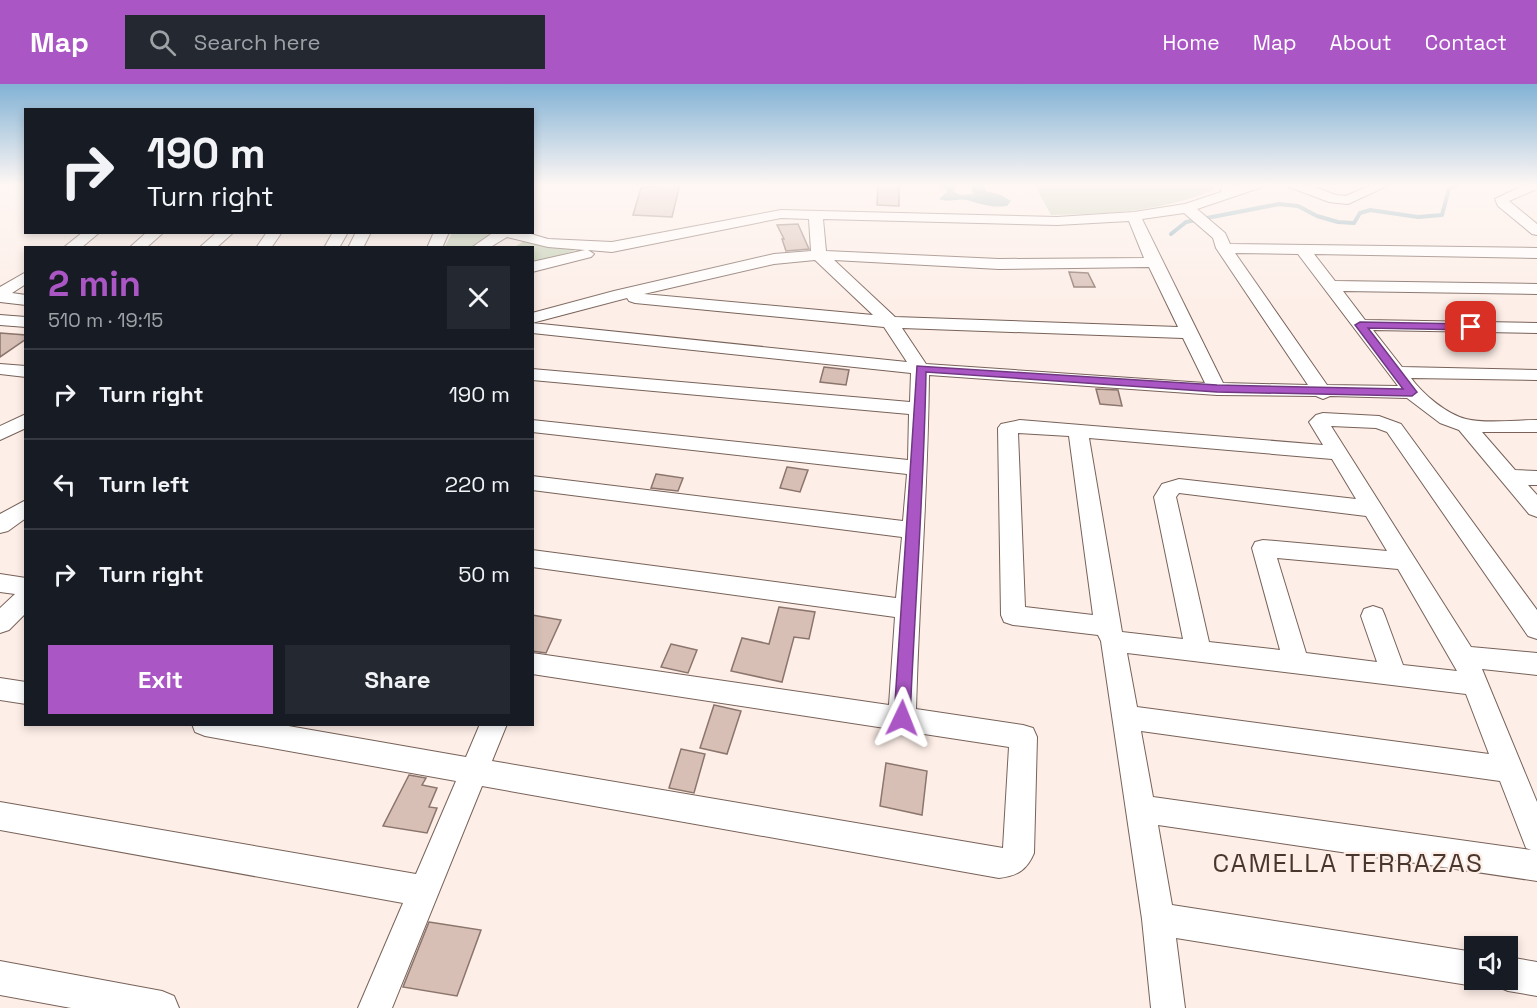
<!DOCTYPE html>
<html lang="en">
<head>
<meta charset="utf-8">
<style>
  :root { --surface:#171b24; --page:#242831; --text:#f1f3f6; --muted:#9ea1a6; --line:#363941; --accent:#ab56c5 }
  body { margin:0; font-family:"Space Grotesk",sans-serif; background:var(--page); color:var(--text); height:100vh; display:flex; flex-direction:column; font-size:22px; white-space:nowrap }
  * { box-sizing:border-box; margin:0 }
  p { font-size:20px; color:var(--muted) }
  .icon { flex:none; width:33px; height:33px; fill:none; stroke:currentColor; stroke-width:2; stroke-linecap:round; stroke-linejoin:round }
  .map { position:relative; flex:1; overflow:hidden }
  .panel { position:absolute; left:24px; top:162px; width:510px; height:480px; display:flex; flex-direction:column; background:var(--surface); border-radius:0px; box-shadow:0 3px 9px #0003 }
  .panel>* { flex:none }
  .top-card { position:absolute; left:24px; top:24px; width:510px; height:126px; border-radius:0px; box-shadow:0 3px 9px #0003; background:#171b24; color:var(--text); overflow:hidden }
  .controls { position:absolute; left:1464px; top:852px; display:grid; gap:12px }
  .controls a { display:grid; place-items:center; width:54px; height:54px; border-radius:0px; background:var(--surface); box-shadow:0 3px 9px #0003; font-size:30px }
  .pin { position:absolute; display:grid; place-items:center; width:51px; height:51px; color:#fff; margin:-26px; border-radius:12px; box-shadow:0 3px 9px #0006 }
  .me { position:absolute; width:66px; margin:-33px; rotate:2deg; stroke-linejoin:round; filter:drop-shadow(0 0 4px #0008) }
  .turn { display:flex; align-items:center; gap:21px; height:126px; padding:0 24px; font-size:27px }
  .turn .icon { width:78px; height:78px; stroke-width:2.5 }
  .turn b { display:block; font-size:42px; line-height:51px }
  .round { display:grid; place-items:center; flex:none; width:63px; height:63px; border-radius:0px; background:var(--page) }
  .headline { display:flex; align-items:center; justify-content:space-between; height:102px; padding:0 24px }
  h1 { font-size:36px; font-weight:800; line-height:45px; color:var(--accent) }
  .action { display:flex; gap:12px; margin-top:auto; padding:12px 24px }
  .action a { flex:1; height:69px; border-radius:0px; background:var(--accent); color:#fff; font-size:24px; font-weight:800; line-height:69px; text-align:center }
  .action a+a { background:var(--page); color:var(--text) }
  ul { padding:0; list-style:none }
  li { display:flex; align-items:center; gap:18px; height:90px; padding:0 24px; border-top:2px solid var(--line) }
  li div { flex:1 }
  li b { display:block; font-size:22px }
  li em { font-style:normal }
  header { display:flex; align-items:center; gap:36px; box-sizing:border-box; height:84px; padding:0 30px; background:var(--accent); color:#fff }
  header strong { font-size:28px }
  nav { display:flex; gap:33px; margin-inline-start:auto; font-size:21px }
  .search { width:420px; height:54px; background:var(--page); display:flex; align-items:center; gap:15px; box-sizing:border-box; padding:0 21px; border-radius:0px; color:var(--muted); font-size:22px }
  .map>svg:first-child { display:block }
</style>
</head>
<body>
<header>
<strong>Map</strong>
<div class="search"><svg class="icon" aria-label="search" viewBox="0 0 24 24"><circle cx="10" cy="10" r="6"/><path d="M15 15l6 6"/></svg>Search here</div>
<nav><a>Home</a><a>Map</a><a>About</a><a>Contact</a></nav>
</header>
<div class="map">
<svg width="1537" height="924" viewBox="0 0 1537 924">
  <rect width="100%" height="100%" fill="#fdeee7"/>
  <!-- green -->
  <path fill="#beccaf" d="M1034,100h182l-3,6c-52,22 -106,24 -162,25z
    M452,149h40l5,3 -22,11 -31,1z
    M524,157l50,8v2l-41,12 -1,-15h-19z"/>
  <!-- water -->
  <path fill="#89aeb9" d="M933,100h26l-6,7 7,4 13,-1 -1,-8 -4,-2h19l-3,3 2,4 15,4 10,6 -4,5c-16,2 -26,-2 -40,-6 -8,-2 -16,2 -25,0l-3,-1 8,-7 -1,-3z"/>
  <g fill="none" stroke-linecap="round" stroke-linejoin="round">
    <!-- stream -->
    <path stroke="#89aeb9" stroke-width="4" d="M1171,150l15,-12 93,-18 19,2 19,10 21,6 16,1 6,-10 10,-3 48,7 24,-2 7,-26 10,-5"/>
  </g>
  <!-- building -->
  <path fill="#d7bfb5" stroke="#8b756c" stroke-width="1.5" d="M658,100h22l-8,33 -39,-2 8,-27 17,-2z
    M878,100l21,1v21l-22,-1z
    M798,140l11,25 -23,2 -4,-12h2l-7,-14z
    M1069,188l19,1 7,14h-21z
    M0,249l26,2v4l-26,18z
    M824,283l25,3 -3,15 -26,-3z
    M1096,305l22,1 4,16 -22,-2z
    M787,383l21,3 -8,22 -20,-4z
    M656,390l27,4 -5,13 -27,-3z
    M779,523l36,5 -6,27 -15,-2 -12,45 -51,-11 11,-33 27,6z
    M532,531l29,5 -15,33 -14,-2z
    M671,560l26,6 -9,23 -27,-6z
    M714,621l27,6 -14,43 -27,-6z
    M681,665l24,5 -11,39 -25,-5z
    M886,679l41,8 -5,44 -42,-9z
    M409,691l17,3 -4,7 15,3 -8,19 8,1 -10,25 -44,-7z
    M429,838l52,8 -24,66 -54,-9z"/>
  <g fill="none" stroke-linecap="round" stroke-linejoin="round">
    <!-- minor casing -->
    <g stroke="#786259" stroke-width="2">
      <path id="minor" d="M1222,100h14l-1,3 9,-3h20l-2,3 -65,22 28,24 5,11 307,4v10l-223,-4 21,27 202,3v10l-194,-3 22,29 172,3v10l-164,-3 29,37 135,3v10l-126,-2c12,16 35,36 55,41 20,5 50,1 71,1v12h-55l33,38 22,1v14h-9l9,10v22l-8,-3 -70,-84 -19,-7 -33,-25 -77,-2 -7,3 -7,-3 -99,-1 -288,-20c-1,112 -10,223 -13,334l107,16 10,3 4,9 -3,116c-7,17 -17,23 -35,25l-517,-92 -90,222h-34l45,-105 -403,-73v-28l416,72 40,-93 -251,-45 -10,-4 -3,-8h85l189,33 14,-33h27l-15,37 511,87 6,-101 -477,-73v-21l357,52 6,-88 -363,-50v-17l364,48 6,-61 -370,-47v-14l371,45 4,-47 -375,-42v-12l376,40 1,-46 -377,-34v-11l378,33 1,-29 -379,-40v-10l375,39 -23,-35 -249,-24 -6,-2 -2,-3 -95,25v-10l82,-22 160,-37 37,-3 -2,-32 -28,-1 -169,34 -24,-2 6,4 -3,3 -59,15v-10l53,-12 -37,-3 -41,-10 -18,11h-18l23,-16h30l24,7 64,3 169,-32 276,7 77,-5 51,-8 36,-12zM1184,129l29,25 3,10 92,137 -85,-2 -81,-164zM823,135l234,6 72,-4 15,37 -145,1 -173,-8zM1235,169l63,1 100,132 -71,-1zM815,176l58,55 -229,-21 130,-30zM834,176l165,9 150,-2 29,60 -283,-10zM902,244l281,10 22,45 -279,-19z
        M1287,100h19l30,11 10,1 27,-12h18l-43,20 -19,-2 -40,-15z
        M1526,100h11v5l-28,12 28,23v11l-5,-1 -34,-28 -3,-7z
        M83,148h17l-19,16h-18z
        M147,148h17l-18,16h-17z
        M217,148h17l-18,16h-17z
        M267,148h15l-11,16h-15z
        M333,148h15l-9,16h-15z
        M356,148h15l-8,16h-15z
        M434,148h15l-7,16h-15z
        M26,188v12l-14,9 14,2v10l-26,-3v-15z
        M0,231l26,2v10l-26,-2z
        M0,280l26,2v11l-26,-3z
        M1323,329l56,3 22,8 136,186v29l-9,-3 -141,-204 -11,-4 -45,-2 140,221 66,6v22l-55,-6 55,133v79l-379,-56 14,80 302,47v28h12l-12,6 -298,-48 9,70h-34l-9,-89 -41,-278 -3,-6 -85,-10 -9,-3 -3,-7 -3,-187 3,-4 19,-4 303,25 -14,-23 7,-7zM1018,349l51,3 24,179 -68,-8zM1089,354l243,21 24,40 -177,-20 -17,5 -8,13 29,142 -61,-7zM1179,409l187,23 21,35 -124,-11 -8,2 -3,6 28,102 -71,-8 -33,-145zM1277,474l121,11 59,102 -54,-6 -18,-49 -3,-7 -9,-3 -9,3 -3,7 16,46 -71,-9zM1127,569l339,41 23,60 -352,-47zM1141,647l359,50 26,67 5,2 -378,-53z
        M26,330v14l-26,12v-14z
        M26,416v18l-18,13 -8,2v-19z
        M0,490l26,4v35l-17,17 -9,3v-25l15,-14 -15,-2z
        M0,594l26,4v22l-26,-4z
        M1508,873l29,5v34l-29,-5 -12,-5 -2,-6h14z
        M0,877l162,30 12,5 5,12h-108l-71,-13z"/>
    </g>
    <!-- minor -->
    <use href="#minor" fill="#fff" fill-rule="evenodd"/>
  </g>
  <!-- sky -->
  <linearGradient id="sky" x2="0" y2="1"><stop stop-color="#82b2d5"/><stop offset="0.44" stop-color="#fef7f4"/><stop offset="1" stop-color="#fef7f4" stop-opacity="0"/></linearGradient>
  <rect width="1537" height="229" fill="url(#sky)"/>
  <!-- route -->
  <path fill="#ab56c5" stroke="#6f3880" stroke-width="1.5" d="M1360,238l111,2 5,3 -5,3 -103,-2 49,64 -5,4 -195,-4 -291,-20c-2,116 -11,231 -16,346l-2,6 -6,2 -6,-2 -2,-6 23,-352 300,19 186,4 -48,-64z"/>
  <g text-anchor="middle" stroke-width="4.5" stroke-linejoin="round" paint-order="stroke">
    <!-- near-neighbourhood labels -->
    <g font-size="26" letter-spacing="1.5" fill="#49362d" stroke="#fdeee7">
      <text x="1348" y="788">CAMELLA TERRAZAS</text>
    </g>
  </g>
</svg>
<div class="controls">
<a><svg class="icon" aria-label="sound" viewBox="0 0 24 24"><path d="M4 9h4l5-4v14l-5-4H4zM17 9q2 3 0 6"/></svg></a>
</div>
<div class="pin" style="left:1471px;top:243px;background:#d93025"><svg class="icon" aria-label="arrive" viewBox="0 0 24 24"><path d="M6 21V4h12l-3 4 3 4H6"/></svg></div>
<svg class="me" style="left:902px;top:634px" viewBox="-20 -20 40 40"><path d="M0-17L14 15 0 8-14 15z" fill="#ab56c5" stroke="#fff" stroke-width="4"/></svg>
<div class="top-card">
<div class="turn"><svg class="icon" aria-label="right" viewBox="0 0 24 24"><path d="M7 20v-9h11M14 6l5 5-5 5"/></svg><div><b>190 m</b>Turn right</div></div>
</div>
<section class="panel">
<div class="headline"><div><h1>2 min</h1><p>510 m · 19:15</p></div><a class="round"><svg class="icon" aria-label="close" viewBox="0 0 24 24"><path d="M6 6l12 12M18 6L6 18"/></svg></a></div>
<ul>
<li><svg class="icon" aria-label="right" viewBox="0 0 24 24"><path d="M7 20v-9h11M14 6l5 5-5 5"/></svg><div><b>Turn right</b></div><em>190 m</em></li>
<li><svg class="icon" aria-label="left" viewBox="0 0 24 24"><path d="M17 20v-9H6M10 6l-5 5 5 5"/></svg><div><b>Turn left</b></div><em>220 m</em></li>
<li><svg class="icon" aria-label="right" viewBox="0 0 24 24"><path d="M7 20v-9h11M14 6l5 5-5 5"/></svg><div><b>Turn right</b></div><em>50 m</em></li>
</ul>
<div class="action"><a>Exit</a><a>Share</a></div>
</section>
</div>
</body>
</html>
